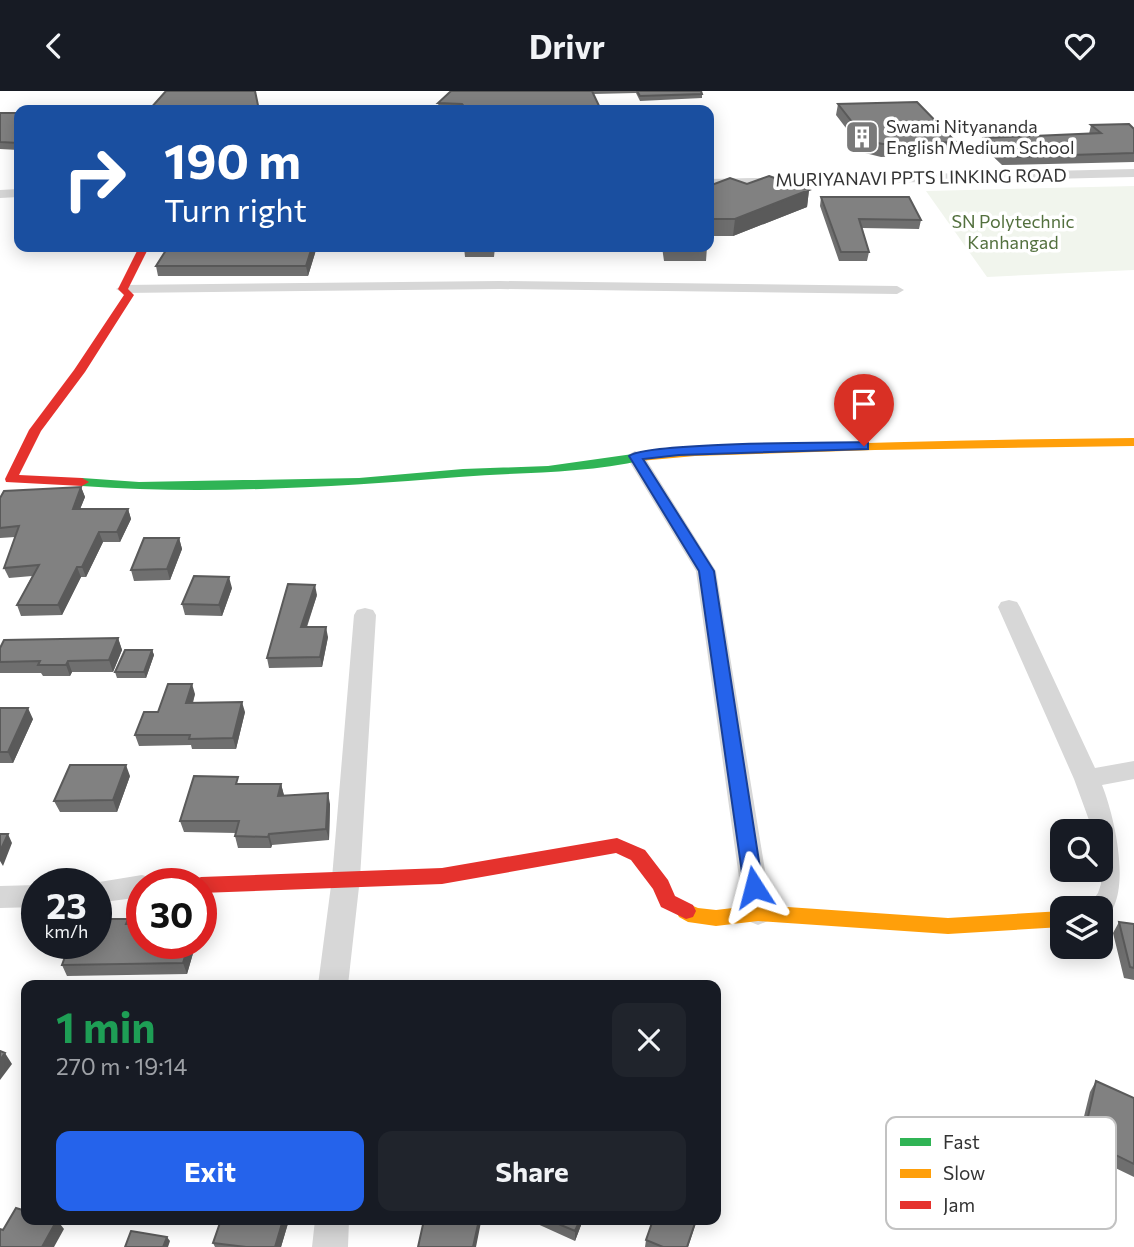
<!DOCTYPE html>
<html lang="en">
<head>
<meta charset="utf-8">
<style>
  :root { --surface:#171b24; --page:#20242c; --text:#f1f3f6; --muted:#9ea1a6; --accent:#2563eb }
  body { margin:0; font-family:Commissioner,sans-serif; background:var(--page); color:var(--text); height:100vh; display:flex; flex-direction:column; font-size:26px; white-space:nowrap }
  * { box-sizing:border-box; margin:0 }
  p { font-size:23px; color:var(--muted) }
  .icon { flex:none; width:38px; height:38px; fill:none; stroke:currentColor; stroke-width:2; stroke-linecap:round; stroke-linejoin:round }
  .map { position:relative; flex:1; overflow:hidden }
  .panel { position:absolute; left:21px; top:889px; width:700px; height:245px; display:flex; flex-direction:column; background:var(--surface); border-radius:14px; box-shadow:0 4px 18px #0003 }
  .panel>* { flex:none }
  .guide { position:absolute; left:14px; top:14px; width:700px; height:147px; border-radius:14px; box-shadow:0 4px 18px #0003; background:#1a4fa0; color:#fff; overflow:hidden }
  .controls { position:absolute; left:1050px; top:728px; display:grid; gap:14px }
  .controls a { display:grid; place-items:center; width:63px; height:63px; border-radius:14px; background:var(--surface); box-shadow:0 4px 18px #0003; font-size:35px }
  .speed { position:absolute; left:21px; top:777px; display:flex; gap:14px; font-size:35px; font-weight:700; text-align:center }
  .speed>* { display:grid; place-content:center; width:91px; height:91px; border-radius:50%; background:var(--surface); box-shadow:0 4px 18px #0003; line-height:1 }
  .speed small { font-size:18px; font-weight:400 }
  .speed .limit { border:10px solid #d22; background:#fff; color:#111 }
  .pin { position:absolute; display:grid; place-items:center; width:60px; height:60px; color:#fff; margin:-72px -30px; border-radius:50% 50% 50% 0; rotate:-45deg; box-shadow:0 0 7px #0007 }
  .pin .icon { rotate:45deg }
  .me { position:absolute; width:77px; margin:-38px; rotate:351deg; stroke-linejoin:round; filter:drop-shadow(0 0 5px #0008) }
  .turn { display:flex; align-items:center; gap:24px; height:147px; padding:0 35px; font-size:32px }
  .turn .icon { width:91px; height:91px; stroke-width:2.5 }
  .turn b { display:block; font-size:49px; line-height:60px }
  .round { display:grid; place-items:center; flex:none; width:74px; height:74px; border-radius:14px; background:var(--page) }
  .summary { display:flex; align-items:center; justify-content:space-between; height:119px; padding:0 35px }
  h1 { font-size:42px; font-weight:700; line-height:52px; color:#1e9e55 }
  .button { display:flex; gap:14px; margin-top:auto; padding:14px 35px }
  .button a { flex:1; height:80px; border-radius:14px; background:var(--accent); color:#fff; font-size:28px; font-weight:700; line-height:80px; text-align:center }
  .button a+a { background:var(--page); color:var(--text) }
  header { display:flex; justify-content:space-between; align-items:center; height:91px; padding:0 35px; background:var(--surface); font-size:32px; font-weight:700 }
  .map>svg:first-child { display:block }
</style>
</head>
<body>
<header><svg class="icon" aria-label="back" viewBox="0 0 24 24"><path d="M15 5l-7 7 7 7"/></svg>Drivr<svg class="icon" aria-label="heart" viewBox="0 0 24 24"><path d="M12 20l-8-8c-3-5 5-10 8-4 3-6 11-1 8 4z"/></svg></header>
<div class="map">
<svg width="1134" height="1156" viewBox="0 0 1134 1156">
  <rect width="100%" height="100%" fill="#fff"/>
  <!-- green -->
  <path fill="#f1f5ed" d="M1134,95v84l-147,7 -61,-86z"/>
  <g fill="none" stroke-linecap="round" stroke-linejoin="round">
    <!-- street -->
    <path fill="#d7d7d7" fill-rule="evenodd" d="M1134,78v8l-425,10v-8z
      M19,98v8l-19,1v-8z
      M500,190l397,5 7,4 -7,4 -397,-5 -377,4 -7,-4 7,-4z
      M635,360l9,5 72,115 56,342 -4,8 -10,4 -10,-4 -4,-8 -48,-342 -70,-115z
      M1009,509l8,2 3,5 75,161 39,-7v18l-32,6c14,35 32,118 -1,136v-13h-14l11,-15 3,-9v-53h-8l-19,-52 -76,-172 3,-5z
      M365,517l8,2 3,5 -16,263 -12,107h-30l14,-107 22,-263 3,-5z
      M142,784l10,3 3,6h-13v13l-46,6v-19h-9z
      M37,794v22l-37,1v-22z
      M315,1129h34l-1,27h-36z"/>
    <!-- fast -->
    <path fill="#30b455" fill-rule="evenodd" d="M640,362l6,4 -2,3c-61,14 -123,12 -185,17 -125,10 -252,18 -377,9l-7,-4 7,-4 57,4 220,-4 104,-9 85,-3z"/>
    <!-- slow -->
    <path fill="#ff9f0a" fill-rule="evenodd" d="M1134,347v8l-259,4 -180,6 -55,5 -6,-4c15,-12 112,-10 137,-11 121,-4 242,-7 363,-8z
      M686,812l12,5 18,2 42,-5 190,13 114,-7v16l-114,7 -190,-13 -42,5 -28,-4 -9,-5 -3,-6 3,-6z"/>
    <!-- jam -->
    <path fill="#e5322d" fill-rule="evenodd" d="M139,156h10l-21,42 6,6 -49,77 -44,59 -22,44 63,3 7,4 -7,4 -76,-4 -1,-3 24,-49 45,-60 50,-75 -6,-6z
      M617,747l28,12 23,30 7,16 18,9 3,6 -3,6 -7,2 -25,-12 -8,-18 -22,-29 -15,-7 -174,31 -241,9v-9h-9l2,-4 7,-3 241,-9z"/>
  </g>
  <!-- wall -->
  <path fill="#6f6f6f" d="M451,0h250l1,3v4l-62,3 -4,-8 -43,1 8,16h-137l-1,-1 -24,-1 -1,-5z
    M838,13l118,38 -3,12 -72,3 -16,-4 -29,-38z
    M0,22h19v37l-19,-1z
    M1091,34l43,4v33l-132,3 -20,-19 2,-8 105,-4z
    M747,93l62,6 -2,17 -74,29h-24v-50z
    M821,106l100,23 -2,9 -57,-1 7,24 -2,9h-28l-19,-55z
    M464,156h31l-1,10h-29z
    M662,156h45l-1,14h-42z
    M315,162l-7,23h-150l-2,-10z
    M81,396l4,10 -5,12h48l3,10 -11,23h-17l-17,35h-5l-19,38 -41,1 -4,-11 15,-29 -23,2 -5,-10 11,-31 -15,1v-40z
    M179,447l3,11 -12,31 -36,1 -3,-11z
    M232,497l-10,28 -37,-1 -3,-11z
    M317,504l-10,32 21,10 -6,30 -53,1 -2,-10z
    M118,547l4,12 -9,22h-41l-2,4h-27l-2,-3h-41v-25z
    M152,559l2,5 -8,23h-29l-2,-6z
    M195,603l-2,9 52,9 -9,37h-44l-1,-4 -52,1 -4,-11 23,-23z
    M0,617l33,11 -20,44h-13z
    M130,685l-13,36h-57l-6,-11z
    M240,693h41l3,12 46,8 -1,36 -57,5 -1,3h-33l-3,-12 1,-3 -52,-1 -4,-11z
    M1119,831l15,2v56l-10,-2 -11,-45z
    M196,852l-9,31 -120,2 -5,-11z
    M1096,990l38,17v79l-58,-28 14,-57z
    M221,1129h68l-8,27h-66l-2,-4z
    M532,1129h51l-8,21 -42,-19z
    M646,1149l42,7h-43z"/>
  <!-- shaded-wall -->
  <path fill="#5a5a5a" d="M809,99l-2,17 -74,29 2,-17z
    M312,156h5l-9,29 -2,-10z
    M81,396l4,10 -9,22 -3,-10z
    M128,418l3,10 -11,23 -3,-10z
    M99,441l4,10 -17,35 -4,-10z
    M179,447l3,11 -12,31 -3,-11z
    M77,476l4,10 -19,38 -4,-10z
    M229,486l3,11 -10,28 -3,-11z
    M315,494l2,10 -14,42 -2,-10z
    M326,536l2,10 -6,30 -2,-10z
    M118,547l4,12 -9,22 -4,-12z
    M152,559l2,5 -8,23 -2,-6z
    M68,570l4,11 -2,4 -4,-11z
    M192,593l3,10 -6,19 -3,-10z
    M242,611l3,10 -9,37 -3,-11z
    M28,617l5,11 -20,44 -5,-11z
    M126,674l4,11 -13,36 -4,-12z
    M281,693l3,11 -3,13 -3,-12z
    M328,702l2,11 -1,36 -3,-11z
    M8,743l4,9 -9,23 -3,-5v-10z
    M269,743l3,11 -1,3 -3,-11z
    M189,852h7l-9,31 -4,-11z
    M5,962l7,11 -12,16v-20z
    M57,1129l7,9 -10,18h-12z
    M283,1129h6l-8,27h-6z
    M479,1129h2v2l-5,25h-3z
    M580,1129h3l-8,21v-10z
    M696,1129h1l-9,27h-1z
    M167,1146l3,4 -2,6h-5z"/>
  <!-- building -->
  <path fill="#818181" stroke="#5a5a5a" stroke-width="2" d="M166,0h89l4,19h-110z
    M451,0h141l9,19h-134l-5,-6 -24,-1z
    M637,0h64l1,3 -62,2z
    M917,11l39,40 -73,2 -16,-3 -29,-37z
    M0,22h19v30l-19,-1z
    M1129,33l5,5v24l-130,4 -20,-19 117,-5 -10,-8z
    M769,85l40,14 -74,29h-26v-33l21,-8 17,6z
    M821,106h88l12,23 -62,-1 10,33h-28z
    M168,156h144l-6,19h-150z
    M464,156h30v1z
    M81,396l-8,22h55l-11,23h-18l-17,35h-5l-19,38h-41l22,-40 -35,3 15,-42 -19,2v-30l4,-7z
    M144,447h35l-12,31 -36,1z
    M194,485l35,1 -10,28 -37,-1z
    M288,493l27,1 -14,42h25l-6,30 -53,1z
    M118,547l-9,22 -41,1 -2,4h-28l2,-4 -40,1v-14l4,-8z
    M125,559h27l-8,22h-29z
    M168,593h24l-6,19 56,-1 -9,36 -44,1 1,-4h-55l9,-23h14z
    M0,617h28l-20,44h-8z
    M70,674h56l-13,35 -59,1z
    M194,685l44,1 -2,7h45l-3,12 50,-3 -2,36 -57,5 -1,3 -33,-1 4,-15h-59z
    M0,743h8l-8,17z
    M96,828h32l-2,5h16v19h47l-6,20 -121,2 8,-22h26z
    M1119,831l15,2v44l-4,-1z
    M0,960l5,2 -5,7z
    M1096,990l38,17v66l-51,-25z
    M16,1117l10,3v9h31l-15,27h-42v-18l3,1z
    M221,1129h62l-8,27h-29l-33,-4z
    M424,1129h55l-6,27h-55z
    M549,1129h31l-5,11z
    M653,1129h43l-9,27h-24l-17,-7z
    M131,1140l36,6 -4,10h-38z"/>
  <!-- route -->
  <path fill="#2563eb" stroke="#184099" stroke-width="2" d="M864,351l4,1v6l-189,6 -36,4 71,112 49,316 -2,5 -7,3 -7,-3 -3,-5 -45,-316 -70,-115c17,-14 200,-13 235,-14z"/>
  <!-- icons -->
  <defs>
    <g id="building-square" transform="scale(1.75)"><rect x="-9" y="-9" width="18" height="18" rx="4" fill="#7a7a7a" stroke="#fff"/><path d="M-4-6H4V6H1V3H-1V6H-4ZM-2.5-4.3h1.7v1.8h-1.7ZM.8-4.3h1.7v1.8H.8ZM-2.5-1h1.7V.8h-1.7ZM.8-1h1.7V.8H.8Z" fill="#fff"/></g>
  </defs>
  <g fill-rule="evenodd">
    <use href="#building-square" x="862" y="46"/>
  </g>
  <g text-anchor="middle" stroke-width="7" stroke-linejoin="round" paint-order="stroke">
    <!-- far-poi labels -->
    <g font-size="18" fill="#333" stroke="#fff" text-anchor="start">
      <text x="886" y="42">Swami Nityananda<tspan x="886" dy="21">English Medium School</tspan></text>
    </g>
    <!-- far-street labels -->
    <g font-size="18" fill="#333" stroke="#fff">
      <text transform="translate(921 87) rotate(-1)" y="6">MURIYANAVI PPTS LINKING ROAD</text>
    </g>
    <!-- far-park labels -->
    <g font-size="18" fill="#53703e" stroke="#fff">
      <text x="1013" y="137">SN Polytechnic<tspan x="1013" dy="21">Kanhangad</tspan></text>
    </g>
  </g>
  <!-- legend -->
  <rect x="886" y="1026" width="230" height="112" rx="10" fill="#fff" stroke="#c2c2c2" stroke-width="2"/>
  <rect x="900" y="1047" width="31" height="8" fill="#30b455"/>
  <rect x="900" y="1078" width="31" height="9" fill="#ff9f0a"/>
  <rect x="900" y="1110" width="31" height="8" fill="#e5322d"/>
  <g font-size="19" fill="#333">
    <text x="943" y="1058">Fast</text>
    <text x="943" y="1089">Slow</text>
    <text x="943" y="1121">Jam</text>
  </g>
</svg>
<div class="controls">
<a><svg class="icon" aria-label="search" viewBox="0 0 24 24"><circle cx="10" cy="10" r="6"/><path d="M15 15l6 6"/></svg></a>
<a><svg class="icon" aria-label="layers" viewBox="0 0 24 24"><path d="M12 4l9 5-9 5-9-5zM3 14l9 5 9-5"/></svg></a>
</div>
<div class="speed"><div>23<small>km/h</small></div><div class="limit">30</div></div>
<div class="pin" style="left:864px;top:355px;background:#d93025"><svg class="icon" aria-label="arrive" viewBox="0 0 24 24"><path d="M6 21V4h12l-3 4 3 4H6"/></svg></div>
<svg class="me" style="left:754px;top:796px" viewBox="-20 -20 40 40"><path d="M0-17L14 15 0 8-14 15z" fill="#2563eb" stroke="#fff" stroke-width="4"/></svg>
<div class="guide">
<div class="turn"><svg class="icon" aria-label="right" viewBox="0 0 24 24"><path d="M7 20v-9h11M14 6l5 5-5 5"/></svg><div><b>190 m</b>Turn right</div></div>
</div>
<section class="panel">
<div class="summary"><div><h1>1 min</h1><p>270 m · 19:14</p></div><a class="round"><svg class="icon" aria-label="close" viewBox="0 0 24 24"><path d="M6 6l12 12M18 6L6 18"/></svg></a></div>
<div class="button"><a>Exit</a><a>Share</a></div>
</section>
</div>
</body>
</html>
